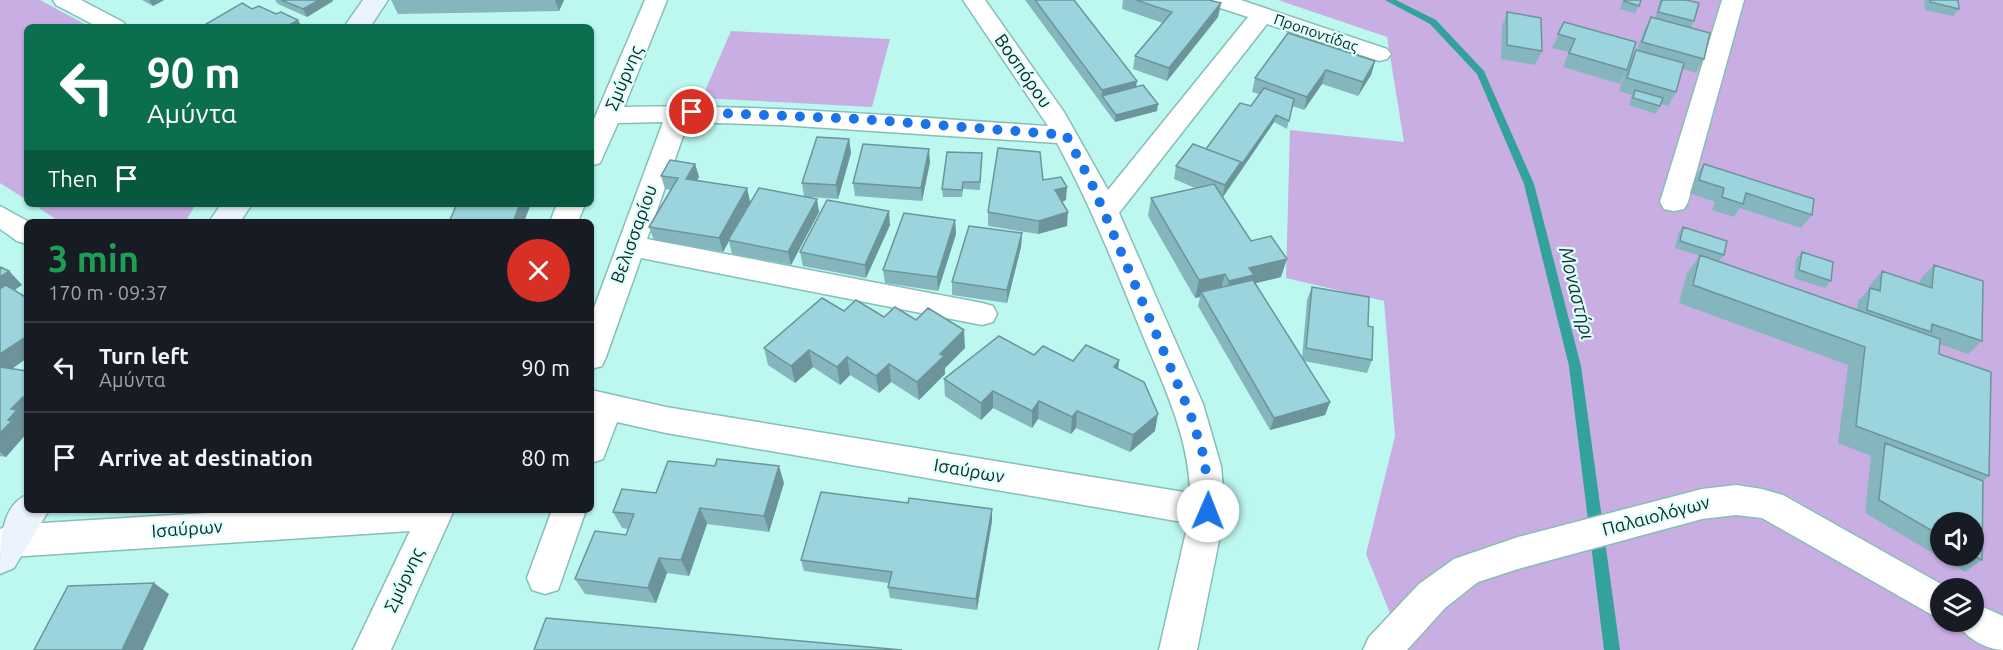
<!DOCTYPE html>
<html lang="en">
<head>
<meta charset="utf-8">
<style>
  :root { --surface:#171b24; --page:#242831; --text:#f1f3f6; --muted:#9ea1a6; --line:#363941 }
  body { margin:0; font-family:Ubuntu,sans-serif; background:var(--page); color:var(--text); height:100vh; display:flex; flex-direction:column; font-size:22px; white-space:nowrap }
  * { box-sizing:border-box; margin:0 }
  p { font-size:20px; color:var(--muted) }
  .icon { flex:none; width:33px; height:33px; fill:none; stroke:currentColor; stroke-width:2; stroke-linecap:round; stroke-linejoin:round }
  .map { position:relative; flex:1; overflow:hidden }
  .drawer { position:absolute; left:24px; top:219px; width:570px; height:294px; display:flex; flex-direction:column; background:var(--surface); border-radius:9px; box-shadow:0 2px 4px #0004 }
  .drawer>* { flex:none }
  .banner { position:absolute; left:24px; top:24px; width:570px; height:183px; border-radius:9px; box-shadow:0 2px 4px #0004; background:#0b6e4f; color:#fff; overflow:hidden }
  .buttons { position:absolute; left:1930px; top:512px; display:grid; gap:12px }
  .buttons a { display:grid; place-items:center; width:54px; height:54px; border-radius:50%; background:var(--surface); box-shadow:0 2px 4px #0004; font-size:30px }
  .pin { position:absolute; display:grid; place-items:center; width:51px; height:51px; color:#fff; margin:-26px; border:3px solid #fff; border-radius:50%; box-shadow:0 2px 6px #0007 }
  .me { position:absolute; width:66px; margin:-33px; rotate:1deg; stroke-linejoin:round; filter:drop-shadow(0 0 4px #0008) }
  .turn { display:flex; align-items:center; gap:21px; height:126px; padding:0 24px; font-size:27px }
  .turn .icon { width:78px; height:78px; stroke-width:2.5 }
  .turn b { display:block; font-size:42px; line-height:51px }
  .then { display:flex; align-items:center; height:57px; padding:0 24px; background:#0003; gap:12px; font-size:22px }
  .round { display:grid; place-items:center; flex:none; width:63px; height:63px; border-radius:32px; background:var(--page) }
  .head { display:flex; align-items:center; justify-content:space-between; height:102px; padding:0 24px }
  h1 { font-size:36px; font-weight:700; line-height:45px; color:#1e9e55 }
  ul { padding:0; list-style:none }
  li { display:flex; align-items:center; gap:18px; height:90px; padding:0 24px; border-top:2px solid var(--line) }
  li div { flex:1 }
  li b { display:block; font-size:22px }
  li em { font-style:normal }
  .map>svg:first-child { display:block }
</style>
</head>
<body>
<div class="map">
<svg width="2003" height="650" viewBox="0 0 2003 650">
  <rect width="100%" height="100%" fill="#bcf7f0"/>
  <!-- green -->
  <path fill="#c9aee3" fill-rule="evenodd" d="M0,0h40l50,27h-63v173l-27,-17z
    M1278,0h725v650h-598l-39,-96 29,-118 -11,-135 -98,-23 4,-148 114,12 -17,-105zM1941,522h33v33h-33zM1941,588h33v33h-33z
    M731,31l159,8 -18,68 -170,-9z
    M33,204h163l-11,18h-125z"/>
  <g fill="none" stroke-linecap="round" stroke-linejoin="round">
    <!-- stream -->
    <path fill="#33a29a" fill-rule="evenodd" d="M1385,0h11l40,20 48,51 50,113 47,182 39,284h-16l-35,-284 -45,-182 -47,-110 -47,-50z"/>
    <!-- street casing -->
    <g stroke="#86beb8" stroke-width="3">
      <path id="street" d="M53,0h28l42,22 4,5h-29l-42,-22z
        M645,0h22l-43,107c141,-3 282,10 424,19l-85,-126h22l79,112 44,78 140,-173 -37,-12 -3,-5h33l146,49 4,5 -4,5 -8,2 -112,-37 -148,189 84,191 18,62 4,45 -28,139h-38l29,-127 -522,-90 -49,-11 -14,37 -12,4v-73l75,17 524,86c-1,-57 -28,-111 -49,-162 -26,-64 -51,-127 -84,-188l-276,-18 -93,-3 -41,117 335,64 11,3 4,8 -4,8 -11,3 -341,-67 -35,99 -4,9 -11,3v-53l72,-194 -45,1 -18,40 -9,3v-40z
        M1722,0h22l-56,202 -4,7 -10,2 -10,-2 -4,-7z
        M557,204h28l-7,18h-28z
        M0,206l29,16h-2v22l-10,-3 -17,-12z
        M1736,485l26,4 21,6 165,93h-7v32l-179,-102 -26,-3 -34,4 -184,50 -40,13 -33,26 -38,42h-44l6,-13 50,-53 35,-25 64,-22 184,-48z
        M257,510h197l-63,140h-38l57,-119 -400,26 -10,-4v-24l10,-4z
        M552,510h34l-28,80 -13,4 -13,-4 -5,-12z
        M1974,603l29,13v34c-17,0 -40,-14 -47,-29h18z"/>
    </g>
    <!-- secondary casing -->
    <g stroke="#86beb8" stroke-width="3">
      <path id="secondary" d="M363,0h25l-18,27h-26z
        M221,204h31l-12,18h-31z
        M27,495v15h22l-35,58 -14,6c0,-29 0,-68 27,-79z"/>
    </g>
    <!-- street -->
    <use href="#street" fill="#fff" fill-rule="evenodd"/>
    <!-- secondary -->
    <use href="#secondary" fill="#ebf4fd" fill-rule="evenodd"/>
  </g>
  <!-- wall -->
  <path fill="#85b6bd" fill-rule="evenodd" d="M142,0h22l-11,6z
    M275,0h57l1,1 -26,16 -29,-13z
    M391,0h173l-5,11 -161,3z
    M1025,0h49l62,87 21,24 -42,11z
    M1123,0h86l12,3 -3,14 -51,64 -34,-12 2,-13 28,-33 -41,-14z
    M1623,0h18l-6,13 -15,-4z
    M1660,0h26l8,21 -3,7 13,31 -8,14 -13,-4 -7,23 -8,14 -7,-2 -5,10 -27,-9 3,-10 -13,-4 6,-18 -5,11 -57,-17 6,-15 -17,-4 12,-26 66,38 6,-10h1l7,-20 7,-13 4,1z
    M1924,0h34l1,9 -6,7 -28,-6z
    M1507,12l35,39 -7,14 -34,-6 1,-33z
    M1375,61l-4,14 -13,21 -36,-12 -18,26 -12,-4 -5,23 -13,-7 -51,75 28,44 30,36 -26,6 47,75 5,-58 5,-13 56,39 4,34 -5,13 -63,-12 26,41 -5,13 -55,15 -72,-124 2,-9 -5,1 -47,-82 3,-18 44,-10 -21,-9 2,-13 30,-17 45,-43 8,-12 -7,-2 3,-14z
    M849,139l2,14 -13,46 -27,-2 8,15 -28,53 -59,-11 -3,-13 -6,11 -69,-12 -5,-13 22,-37 -6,-1 -4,-13 34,-12 4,13 -2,3 50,8 3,14 -17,30 71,-36 -2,-13z
    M982,153l-2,37 -17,-1 -1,8h-19l-1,-8z
    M930,162l-8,39 -67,-5 -2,-13z
    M1704,164l108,51 -11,13 -61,-20 -6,9 -22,-7 3,-8 -25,-9 5,-16z
    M1043,180l23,20 -4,2 5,24 -29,8 -50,-8v-14z
    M955,220l1,14 -18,57 -53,-8 -2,-13z
    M890,225l-24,53 -63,-12 -3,-14z
    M1683,227l41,28 -5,6 138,48 1,-8 12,-13v-3l12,-14 38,13 1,-6 13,-13 48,76 -14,13 -28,-10 -1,10 50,122 -6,5 -1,79 -17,12 -100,-59 6,-57 -33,-13 10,-78 -169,-62 8,-30 13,-17 -25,-8 3,-14zM1941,522l33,33h-33z
    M1022,233l-1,14 -14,56 -55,-8v-13z
    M1802,252l29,29 -6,7 -31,-10 2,-19z
    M0,267l9,4 13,14 -8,5 13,8v60l-15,11 15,2v57l-3,3 3,2 -21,24 -6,-1z
    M844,311l40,6 81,31 -20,20v6l-26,26 -28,-18 -12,11 -29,-18 -10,10 -27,-18 -18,16 -27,-18 -4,-17z
    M1034,355l39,6 46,-1 -1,9 37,62 -25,21 -54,-24 -5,6 -33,-15 -6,9 -39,-20 -12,12 -36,-24 -1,-17z
    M784,483l-15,49 -62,-8 -18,52 -22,-3 -11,30 -71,-9 -10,-15 51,-44 2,-6 -6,-1 -9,-16 43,-19z
    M908,503l84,6v12l-15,89 -87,-12 -2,-11 1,-4 -85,-12 -3,-11z"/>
  <!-- shaded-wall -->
  <path fill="#6c949a" d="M149,0h15l-11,6z
    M319,0h13l1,1 -26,16 -4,-8z
    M555,0h9l-5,11z
    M1221,3l-3,14 -51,64 2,-13z
    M298,20l4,7h-16z
    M1375,61l-4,14 -13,21 5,-14z
    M1326,70l-4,14 -18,26 3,-13z
    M1137,81l-2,13 -33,2v-6z
    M1158,104l-1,7 -42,11 1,-7z
    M1276,115l-2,7 -36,53 1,-7z
    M849,139l2,14 -13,46 -2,-14z
    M929,149l1,13 -8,39 -1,-13z
    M1241,162l-3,13 -16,23 3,-13z
    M695,164l4,13 -9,15 -4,-13z
    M1067,187l-1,13 -12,4 1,-14z
    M747,188l3,14 -27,50 -4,-14z
    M817,199l2,13 -28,53 -3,-13z
    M520,204h11l-7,18h-11z
    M889,211l1,14 -24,53 -1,-13z
    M1068,212l-1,14 -29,8 1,-13z
    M955,220l1,14 -18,57 -1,-14z
    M1022,233l-1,14 -14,56v-13z
    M1287,259l-6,18 -29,7 -28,15 5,-18 20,-13z
    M9,271l13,14 -22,15v-23z
    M1225,274l-5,18h-19l-1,5 -5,1 4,-18z
    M964,330l1,18 -20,20v6l-26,26 -2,-18 23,-28z
    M27,336v22l-27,19v-23z
    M809,350l4,17 -18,16 -4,-17z
    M847,357l3,18 -10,10 -3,-18z
    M1119,360l-2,18 -3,-11z
    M889,364l2,18 -12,11 -3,-17z
    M993,391v17l-12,12v-17z
    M23,397l4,3v28l-3,3 3,2 -21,24 -6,-5v-19l8,-13 3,-11z
    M1039,401l-1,18 -6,9v-17z
    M1330,402l-5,13 -55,15 4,-12z
    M1077,411l-1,17 -5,6 1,-17z
    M1158,414l-3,17 -25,21 3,-17z
    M779,466l5,17 -15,49 -5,-16z
    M700,508l7,16 -18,52 -8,-16z
    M992,509v12l-15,89 -1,-11z
    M659,558l8,15 -11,30 -8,-15z
    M154,583l15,11 -26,56h-21z"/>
  <!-- building -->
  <path fill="#9bd4dc" stroke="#6c949a" stroke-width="1.5" d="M281,0h38l-16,9z
    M1035,0h39l63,81 -35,9z
    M1136,0h73l12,3 -52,65 -34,-12 37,-44z
    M1624,0h17l-2,6 -15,-5z
    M1662,0h24l13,3 -5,18 -36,-9z
    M1930,0h28l1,9 -29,-7z
    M242,3l10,6 7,-3 17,8 5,-2 17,8 -12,7h-85z
    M1507,12l34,6 1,33 -35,-6z
    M1651,17l59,16 -6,26 -62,-17z
    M1564,22l72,20 -9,28 -58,-17 6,-14 -17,-5z
    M1288,33l87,28 -12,21 -37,-12 -19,27 -52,-19z
    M1636,50l48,13 -8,29 -49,-14z
    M1143,85l15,19 -42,11 -14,-19z
    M1264,88l30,11 -5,22 -13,-6 -37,53 2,-6 -35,-13 34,-46 11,3z
    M1635,90l28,8 -3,8 -27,-8z
    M817,137l32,2 -13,46 -34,-2z
    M863,144l66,5 -8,39 -68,-5z
    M1193,144l48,18 -16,23 -49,-19z
    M998,148l42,4 3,28 18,-3 6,10 -12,3 13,22 -29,9 -51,-9z
    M947,152l35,1 -2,29h-17l-1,8 -20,-1z
    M670,160l25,4 -9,15 61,9 -28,50 -70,-11 29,-49 -17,-2z
    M1704,164l110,35 -2,16 -66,-22 -3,11 -21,-7 2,-9 -25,-8z
    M1214,184l37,57 20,-5 16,23 -38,9 5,7 -25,6 -4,-7 -26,6 -48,-82z
    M759,188l58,11 -29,53 -60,-12z
    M827,200l62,11 -24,54 -65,-13z
    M457,204h63l-7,18h-64z
    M904,213l51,7 -18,57 -54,-7z
    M969,226l53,7 -15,57 -55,-8z
    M1683,227l44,14 -3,14 -44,-14z
    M1802,252l31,10 -2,19 -32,-11z
    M1700,255l240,84 -1,15 52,18 -2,104 -133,-50 9,-79 -172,-62z
    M1934,265l49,16 -1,60 -50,-17 -1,8 -64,-22 3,-22 10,3 2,-20 50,17z
    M0,267l9,4 -9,6z
    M1253,280l77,122 -56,16 -73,-126z
    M6,285l21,13v38l-27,18v-65z
    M1312,287l57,10 -1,29 5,1 -1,33 -66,-12z
    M822,298l22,13 12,-11 28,17 11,-10 21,13 12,-12 36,22 -24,24 4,2 -27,26 -28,-18 -13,12 -29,-19 -10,10 -28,-17 -18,16 -27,-18z
    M999,336l35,19 9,-9 30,15 13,-16 33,15 -5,7 30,15 14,32 -25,21 -56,-24 -5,6 -33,-16 -7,10 -39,-20 -12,12 -37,-24z
    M0,367l27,4v26h-4l-12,12 6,1 -9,10 4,1 -12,12z
    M1885,443l98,38 -1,79 -9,-5 1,-33h-33v14l-62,-36z
    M717,459l62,7 -15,50 -64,-8 -19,52 -22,-2 -11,30 -73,-9 20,-48 31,4 8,-21 -21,-2 9,-23 34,4 12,-32 47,5z
    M821,492l87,11 1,-5 83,11 -16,90 -88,-12 4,-15 -91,-12z
    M154,583l-32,67h-88l34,-64z
    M546,618l356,32h-368z"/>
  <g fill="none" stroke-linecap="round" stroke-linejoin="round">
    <!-- route -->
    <path stroke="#1a73e8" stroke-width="10" stroke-dasharray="0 18" d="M692,112l168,7 206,16 25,47 99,231 15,47 3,51"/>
  </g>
  <g text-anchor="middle" stroke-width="4.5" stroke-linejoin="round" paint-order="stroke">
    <!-- far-street labels -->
    <g font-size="15" fill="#0f2725" stroke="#ddfffb">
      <text transform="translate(1316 33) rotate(19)" y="5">Προποντίδας</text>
    </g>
    <!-- street labels -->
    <g font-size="18" fill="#0f2725" stroke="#ddfffb">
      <text transform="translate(1023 71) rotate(55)" y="6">Βοσπόρου</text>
      <text transform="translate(624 78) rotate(-67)" y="6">Σμύρνης</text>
      <text transform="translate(634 234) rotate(-70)" y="6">Βελισσαρίου</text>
      <text transform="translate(969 471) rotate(10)" y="6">Ισαύρων</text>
      <text transform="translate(1656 516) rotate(-15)" y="6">Παλαιολόγων</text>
      <text transform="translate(187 529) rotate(-4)" y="6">Ισαύρων</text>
      <text transform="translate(404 580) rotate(-65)" y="6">Σμύρνης</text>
    </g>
    <!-- water labels -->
    <g font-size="20" font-style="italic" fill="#1c3432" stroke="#ddfffb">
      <text transform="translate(1577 293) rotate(76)" y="7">Μοναστήρι</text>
    </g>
  </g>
</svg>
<div class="buttons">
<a><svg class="icon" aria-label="sound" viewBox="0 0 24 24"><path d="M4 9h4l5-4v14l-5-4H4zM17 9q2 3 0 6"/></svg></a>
<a><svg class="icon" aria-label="layers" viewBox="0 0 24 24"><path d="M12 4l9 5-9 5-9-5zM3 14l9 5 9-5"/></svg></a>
</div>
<div class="pin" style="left:692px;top:112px;background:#d93025"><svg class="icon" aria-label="arrive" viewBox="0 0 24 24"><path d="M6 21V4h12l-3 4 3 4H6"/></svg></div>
<svg class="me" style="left:1208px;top:511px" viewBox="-20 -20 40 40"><circle r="19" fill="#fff"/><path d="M0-13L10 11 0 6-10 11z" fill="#1a73e8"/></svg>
<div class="banner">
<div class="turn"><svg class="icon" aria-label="left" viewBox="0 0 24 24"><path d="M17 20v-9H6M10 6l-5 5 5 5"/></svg><div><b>90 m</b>Αμύντα</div></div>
<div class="then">Then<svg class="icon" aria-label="arrive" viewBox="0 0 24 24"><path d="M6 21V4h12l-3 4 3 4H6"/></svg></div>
</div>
<section class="drawer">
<div class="head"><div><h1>3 min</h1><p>170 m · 09:37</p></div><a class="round" style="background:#d93025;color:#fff"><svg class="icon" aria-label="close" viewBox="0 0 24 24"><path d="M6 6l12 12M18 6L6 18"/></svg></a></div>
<ul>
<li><svg class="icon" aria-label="left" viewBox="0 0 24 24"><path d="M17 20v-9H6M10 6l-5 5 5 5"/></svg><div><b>Turn left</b><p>Αμύντα</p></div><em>90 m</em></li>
<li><svg class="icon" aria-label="arrive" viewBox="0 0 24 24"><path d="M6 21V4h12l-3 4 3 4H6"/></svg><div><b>Arrive at destination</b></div><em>80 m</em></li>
</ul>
</section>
</div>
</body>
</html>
